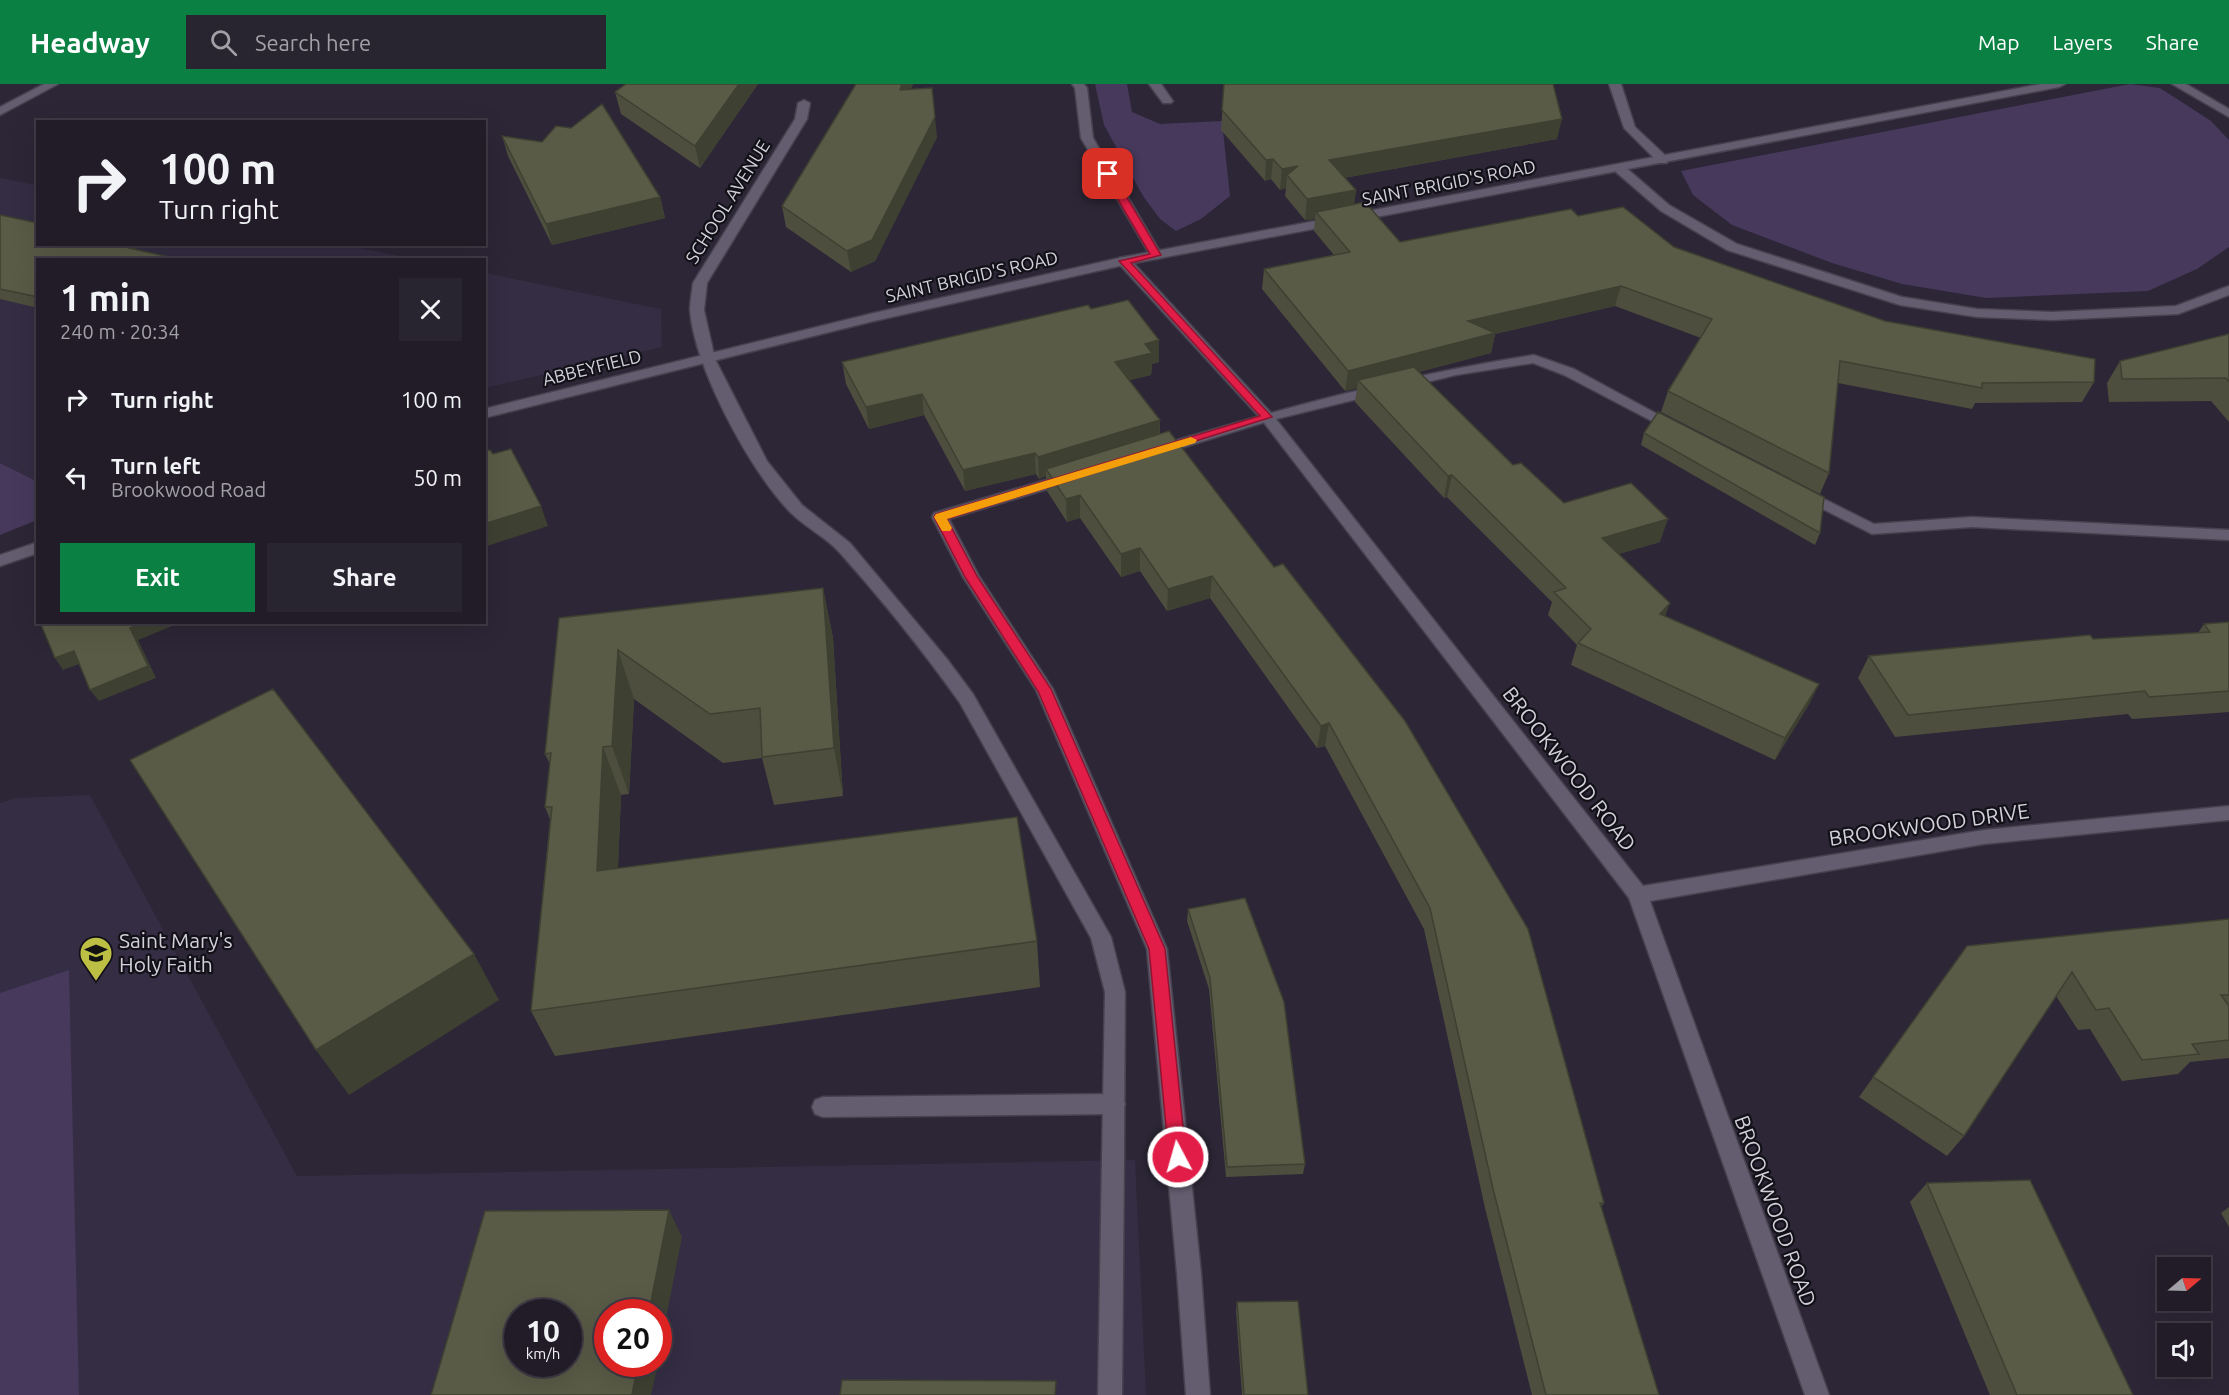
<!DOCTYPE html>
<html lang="en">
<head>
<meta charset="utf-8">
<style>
  :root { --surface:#211c28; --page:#292530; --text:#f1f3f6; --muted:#a2a1a8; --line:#3e3a45; --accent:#0b8043 }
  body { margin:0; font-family:Ubuntu,sans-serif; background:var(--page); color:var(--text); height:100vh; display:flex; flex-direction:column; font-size:22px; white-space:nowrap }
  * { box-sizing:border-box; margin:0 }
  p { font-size:20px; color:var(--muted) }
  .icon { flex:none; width:33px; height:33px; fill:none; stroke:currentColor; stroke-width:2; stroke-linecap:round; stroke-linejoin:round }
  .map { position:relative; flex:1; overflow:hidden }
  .details { position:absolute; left:36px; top:174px; width:450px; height:366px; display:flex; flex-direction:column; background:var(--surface); border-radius:0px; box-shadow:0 6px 24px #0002,0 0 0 2px var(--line) }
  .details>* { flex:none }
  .top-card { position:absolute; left:36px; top:36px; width:450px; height:126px; border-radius:0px; box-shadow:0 6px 24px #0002,0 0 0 2px var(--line); background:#211c28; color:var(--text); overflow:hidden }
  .needle { width:39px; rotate:71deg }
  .buttons { position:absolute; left:2157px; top:1173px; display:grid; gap:12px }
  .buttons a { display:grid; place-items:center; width:54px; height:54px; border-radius:0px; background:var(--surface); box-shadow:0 6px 24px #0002,0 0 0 2px var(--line); font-size:30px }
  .speed { position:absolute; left:504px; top:1215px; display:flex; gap:12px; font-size:30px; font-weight:700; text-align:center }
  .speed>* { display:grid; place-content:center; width:78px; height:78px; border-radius:50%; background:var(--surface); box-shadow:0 6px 24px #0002,0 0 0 2px var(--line); line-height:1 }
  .speed small { font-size:15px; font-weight:400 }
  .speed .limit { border:9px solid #d22; background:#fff; color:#111 }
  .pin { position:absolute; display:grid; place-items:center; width:51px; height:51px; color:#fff; margin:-26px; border-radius:12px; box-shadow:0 3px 9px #0006 }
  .me { position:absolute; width:66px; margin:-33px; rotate:354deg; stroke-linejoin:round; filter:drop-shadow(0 0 4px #0008) }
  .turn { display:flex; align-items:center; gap:21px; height:126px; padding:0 24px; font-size:27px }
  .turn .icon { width:78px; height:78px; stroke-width:2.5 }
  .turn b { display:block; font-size:42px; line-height:51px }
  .round { display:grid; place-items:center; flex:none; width:63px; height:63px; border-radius:0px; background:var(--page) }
  .summary { display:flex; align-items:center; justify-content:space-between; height:102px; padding:0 24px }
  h1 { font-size:36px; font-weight:700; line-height:45px }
  .button { display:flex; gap:12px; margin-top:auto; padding:12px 24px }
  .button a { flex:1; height:69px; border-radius:0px; background:var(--accent); color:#fff; font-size:24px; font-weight:700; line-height:69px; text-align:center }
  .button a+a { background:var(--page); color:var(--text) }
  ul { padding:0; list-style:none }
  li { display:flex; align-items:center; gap:18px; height:78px; padding:0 24px }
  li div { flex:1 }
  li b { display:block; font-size:22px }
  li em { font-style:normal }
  header { display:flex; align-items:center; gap:36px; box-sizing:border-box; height:84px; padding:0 30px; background:var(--accent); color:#fff }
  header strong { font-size:28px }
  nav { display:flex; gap:33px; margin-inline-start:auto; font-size:21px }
  .search { width:420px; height:54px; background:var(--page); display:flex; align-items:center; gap:15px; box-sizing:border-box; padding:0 21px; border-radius:0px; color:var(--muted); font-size:22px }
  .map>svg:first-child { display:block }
</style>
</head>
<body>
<header>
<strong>Headway</strong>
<div class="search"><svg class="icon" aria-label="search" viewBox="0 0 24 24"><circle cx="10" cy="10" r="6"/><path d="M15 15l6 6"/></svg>Search here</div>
<nav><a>Map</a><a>Layers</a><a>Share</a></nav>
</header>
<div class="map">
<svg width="2229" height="1311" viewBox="0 0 2229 1311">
  <rect width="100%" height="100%" fill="#2c2636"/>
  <!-- built -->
  <path fill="#342d43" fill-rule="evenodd" d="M0,94l37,7 1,59h301l75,15 -376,1 -1,222 -37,-19z
    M485,189l176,36 1,38 -177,41z
    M90,711l207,381 838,-16 11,235h-1146v-592l15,-5zM518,1228h50v52h-50zM608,1228h50v52h-50z"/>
  <!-- green -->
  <path fill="#46395c" d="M1095,0h32l5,28 28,12 62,-3 8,75 -29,23 -25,12 -16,-12 -17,-23 -39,-71z
    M2130,0l30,4 51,33 18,19v107l-32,22 -49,22 -162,7 -84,-14 -70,-21 -100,-38 -39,-30 -12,-24z
    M0,379l38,19 -1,38 -37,15z
    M69,886l10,425h-79v-402z"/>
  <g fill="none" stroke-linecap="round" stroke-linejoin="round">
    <!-- lane casing -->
    <g stroke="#46414e" stroke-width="3">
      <path id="lane" d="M1534,271l40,14 109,59 -7,4 -5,-1 -107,-56 -31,-12 -77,12 -184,45 -117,36 -7,-5 2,-3c126,-38 253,-73 384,-93z
        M1069,389l5,2 3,3 -3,3 -125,38 30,57 74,113 114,260 34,324 9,122h-24l-9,-122 -30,-324 -111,-259 -73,-113 -31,-60 2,-4z
        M1802,404l72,36 98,-7 257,13v10l-257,-13 -100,7 -75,-38 -3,-3 3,-3z
        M1114,1010l8,3 3,7 -3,7 -8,3 -291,3 -8,-3 -3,-7 3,-7 8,-3z
        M1113,1063l8,3 3,7 -2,238h-24l4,-238 3,-7z"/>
    </g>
    <!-- street casing -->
    <g stroke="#46414e" stroke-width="3">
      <path id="street" d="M44,0h14l-58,31v-8z
        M1072,0h12l3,4 6,50 69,117 -1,3 -5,1 -6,-4 -69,-117 -6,-50z
        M1149,0h12l12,17 -2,2h-8z
        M1609,0h12l14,43 32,30v6h-8l-35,-35z
        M2172,0h14l43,25v8z
        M804,16l6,3 -3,16 -100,164 -3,27 11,49 52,102 35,44 48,38 97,116 26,35 138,243 14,55 -1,165 -3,7 -8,3 -8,-3 -3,-7 3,-165 -14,-54 -131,-235c-37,-52 -77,-102 -120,-150 -14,-16 -34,-25 -49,-40 -40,-40 -97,-146 -101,-203 0,-8 2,-18 3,-27l102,-164 3,-16z
        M1620,81l4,1 45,39 68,39 165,53 75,12 75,3 124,-6 53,-20v9l-51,19 -126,6 -75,-3 -77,-12 -173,-55 -66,-39 -45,-39v-6z
        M1124,173l5,1 143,156 371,472 341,-56 245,-24v14l-245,24 -334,57 179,494h-24l-176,-497 -367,-478 -143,-156 -1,-3 1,-3z"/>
    </g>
    <!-- secondary casing -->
    <g stroke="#46414e" stroke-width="3">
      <path id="secondary" d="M2041,0h24l-6,3 -935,178 -250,56 -390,97v-9l390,-96 250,-56z
        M38,458v11l-38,13v-11z"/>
    </g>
    <!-- lane -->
    <use href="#lane" fill="#635d6f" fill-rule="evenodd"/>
    <!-- street -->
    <use href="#street" fill="#635d6f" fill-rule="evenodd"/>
    <!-- secondary -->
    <use href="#secondary" fill="#635d6f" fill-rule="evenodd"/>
  </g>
  <!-- wall -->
  <path fill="#4d4e3d" d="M758,0l-58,84 -79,-54 -6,-22z
    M856,0h57l-2,5 26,48 -62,124 -24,11 -65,-45 -4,-21z
    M1224,0l333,55 -213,39 12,12 -2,14 46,38 178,-26 96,31 211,74 209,61 -12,20 -107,1 -3,6 -134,-26 -9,90 -9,21 -159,-82 7,-21 33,-53 -86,-32 -120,28 -4,19 -72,19 94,93 51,38 96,39 -42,12 47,62 154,68 -11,22 -33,54 -204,-95 6,-20 -29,-30 4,-13 -105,-105 -3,1 -89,-96 2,-14 -12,3 -83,-102 2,-20 70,-14 -20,-24 1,-12 -10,1 -20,-24 1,-8 -6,2 -9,-11 -6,2 -44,-51z
    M502,52l158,61 5,21 -113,27 -44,-89z
    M0,131l134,29 3,6 -99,10v48l-38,-9z
    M1091,225l68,53 -7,2 -1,11 -22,5 31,40v14l9,-3 435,772 -3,4 58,188h-127l-47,-187 -61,-279 -99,-183 -8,2 -107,-150 -43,13 -27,-40 -19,6 -41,-59 -13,4 -20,-31 -1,-15 -7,3 -3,-5 -71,17 -41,-76 -55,14 -23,-45 -4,-22z
    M2229,250v88l-18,-21 -102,1 -2,-19 13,-22z
    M1644,349l176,100 -5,12 -174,-100z
    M823,504l10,50 10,158 -69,9 -12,-47 -39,5 -89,-64 -5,95 -8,1 -3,73 419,73 3,46 -485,69 -24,-45 19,-192 -5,-12 5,-43 -5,-10 14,-136z
    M2229,538v90l-97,7 -4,-5 -233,23 -37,-59 11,-22 329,-23 6,-9z
    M1188,825l117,255 -2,10 -77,3 -17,-188 -22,-68z
    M2229,835v139l-39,4 -12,12 -56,7 -32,-52 -12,1 -22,-34 -92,140 -17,20 -88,-59 108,-151z
    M1927,1099l206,212h-143l-80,-193z
    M2229,1123v20l-8,-14z
    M1237,1218l71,93h-66l-6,-83z"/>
  <!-- shaded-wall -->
  <path fill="#3e4032" d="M739,0h19l-58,84 -5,-22z
    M902,0h11l-11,26 -2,-20z
    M935,33l2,20 -62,124 -24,11 -4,-21z
    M1562,35l-5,20 -230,42 2,-21z
    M1273,75l-2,20 -6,2 1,-21z
    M1298,82l-11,9 -1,13 -6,2 2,-21z
    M1356,106l-3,22h-37l-1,7 -10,1 2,-21z
    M660,113l5,21 -113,27 -6,-21z
    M134,160l6,12 -11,-8z
    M1621,202l-6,20 -120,28 -4,19 -127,33 -6,-6 -1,8 -12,3 3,-20 120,-50z
    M1159,256v22l-7,2 -1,11 -36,9v-22l30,-18z
    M922,310l2,21 -55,14 -3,-22z
    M1160,336l-1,22 -113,27v7l-7,3 -1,-22z
    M1035,369l1,21 -71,17 -2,-21z
    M1452,391l-5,22 -3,1 4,-22z
    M1080,411v23l-13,4 -1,-23z
    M541,422l7,20 -64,21v-23z
    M1668,435l-8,23 -65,19 7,-23z
    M1140,464v23l-19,6v-23z
    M1212,492l-2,22 -43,13 1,-22z
    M823,504l10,50 10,158 -9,-48z
    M1670,519l-8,22 -2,-11z
    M145,538h37l-44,18 18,38 -57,23 -9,-11 40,-62z
    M618,566l16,49 -5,95 -17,-48z
    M74,567l8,12 -19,7 -8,-12z
    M1819,600l-11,22 -33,54 10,-22z
    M1329,639l-4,23 -8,2 4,-22z
    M603,663l18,48 -5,123 -19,-47z
    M474,870l25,46 -150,95 -33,-45z
    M669,1126l13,27 -24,122v-47h-9z
    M638,1280h20l-7,31h-19z"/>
  <!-- building -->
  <path fill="#595b47" stroke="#3e4032" stroke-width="1.5" fill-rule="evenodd" d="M626,0h113l-44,62 -80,-54z
    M856,0h46l-2,6 32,-2 3,29 -63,123 -25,11 -65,-45z
    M1224,0h329l9,35 -233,41 27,30 -49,9 -20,-24 11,-9 -16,3 -9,-10 -7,1 -44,-50z
    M602,20l58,93 -114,27 -44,-88 40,6 14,-16 15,2z
    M1365,118l35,40 171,-33 7,7 45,-9 51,40 211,74 210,38 -1,23 -112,1v5l-142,-27 -11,112 -161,-82 44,-72 -91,-33 -153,35 27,12 -147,38 -84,-102 86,-17 -34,-40z
    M0,131l38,8v21h96l-5,4 54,12h-145v37l-38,-8z
    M1128,216l31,40 -14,4 7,9 -37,9 45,58 -122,37 -3,-4 -72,17 -41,-76 -56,13 -24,-45 246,-57 3,4z
    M2229,250v48l-3,-4 -104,1 -2,-18z
    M1414,283l99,98 8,-2 43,40 67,-20 37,36 -66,19 68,65 -10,11 159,70 -34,54 -207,-95 13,-14 -37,-37 12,-4 -114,-113 -4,1 -90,-96z
    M1658,328l166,85 -4,36 -176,-100z
    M1169,347l105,136 9,-3 122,157 123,208 76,274h-4l59,192h-113l-53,-206 -63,-281 -101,-185 -8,3 -109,-150 -44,13 -28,-41 -19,6 -41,-59 -14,4 -20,-30z
    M511,365l30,57 -57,18v-73l6,-1 3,4z
    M823,504l11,160 -72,9 -2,-49 -50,6 -92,-64 -6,96 -9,1 -6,124 420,-54 20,124 -506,70 21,-204h-7l6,-54 -6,1 14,-136z
    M40,538h105l-15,6 18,38 -58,24 -16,-39 -19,7z
    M2229,538v69l-80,6 -4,-6 -237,24 -39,-59 221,-21 3,4 117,-7 -6,-8z
    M273,605l201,265 -158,96 -186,-290z
    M1245,814l39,104 21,162 -78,3 -17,-189 -22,-69z
    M2229,835v76h-8l8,11v34l-37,4 7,10 -57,6 -33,-52 -13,2 -24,-38 -108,164 -91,-59 94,-131z
    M2030,1096l103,215h-116l-90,-212z
    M669,1126l-20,102h-41v52h30l-6,31h-201l54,-184zM518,1228h50v52h-50z
    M1298,1217l10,94h-64l-7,-93z
    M842,1296l214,1 -1,14h-215z"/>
  <!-- route -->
  <path fill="#e11d48" stroke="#92132f" stroke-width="1.5" d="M1105,88l8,2 48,81 -30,8 141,154 -325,102 30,57 74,113 114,260 21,208 -2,6 -6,2 -6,-2 -3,-6 -20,-208 -111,-258 -73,-114 -31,-60 2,-3 324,-98 -141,-155 31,-7 -47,-80z"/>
  <!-- slow -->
  <path fill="#f59e0b" d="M1191,353l6,3 -2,3 -248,76 5,9 -2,3h-8l-8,-14 2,-3z"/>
  <!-- icons -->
  <defs>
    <g id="school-pin" transform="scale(1.725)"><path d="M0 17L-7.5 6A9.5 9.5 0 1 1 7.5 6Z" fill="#bcbf44" stroke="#131118"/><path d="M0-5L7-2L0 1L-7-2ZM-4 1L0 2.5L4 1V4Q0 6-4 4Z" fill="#111"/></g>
  </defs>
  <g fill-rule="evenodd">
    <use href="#school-pin" x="96" y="869"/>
  </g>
  <g text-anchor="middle" stroke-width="4.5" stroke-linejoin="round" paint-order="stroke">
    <!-- far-street labels -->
    <g font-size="18" fill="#d3d0db" stroke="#131118">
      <text transform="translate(1449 99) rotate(-11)" y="6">SAINT BRIGID'S ROAD</text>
      <text transform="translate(728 118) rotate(-58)" y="6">SCHOOL AVENUE</text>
      <text transform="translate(972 193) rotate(-13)" y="6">SAINT BRIGID'S ROAD</text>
      <text transform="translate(592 284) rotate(-14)" y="6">ABBEYFIELD</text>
    </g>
    <!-- street labels -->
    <g font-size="21" fill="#d3d0db" stroke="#131118">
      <text transform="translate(1569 685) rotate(52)" y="7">BROOKWOOD ROAD</text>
      <text transform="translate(1929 741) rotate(-8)" y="7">BROOKWOOD DRIVE</text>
      <text transform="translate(1775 1127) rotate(70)" y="7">BROOKWOOD ROAD</text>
    </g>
    <!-- poi labels -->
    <g font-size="21" fill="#d3d0db" stroke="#131118" text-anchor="start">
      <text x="119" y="864">Saint Mary's<tspan x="119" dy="24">Holy Faith</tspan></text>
    </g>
  </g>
</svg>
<div class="buttons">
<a><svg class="needle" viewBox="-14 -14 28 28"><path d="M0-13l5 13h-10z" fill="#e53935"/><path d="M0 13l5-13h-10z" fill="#a2a1a8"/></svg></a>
<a><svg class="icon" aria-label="sound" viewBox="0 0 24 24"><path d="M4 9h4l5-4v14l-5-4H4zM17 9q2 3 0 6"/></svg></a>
</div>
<div class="speed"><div>10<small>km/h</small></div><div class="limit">20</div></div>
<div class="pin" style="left:1108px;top:90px;background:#d93025"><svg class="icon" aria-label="arrive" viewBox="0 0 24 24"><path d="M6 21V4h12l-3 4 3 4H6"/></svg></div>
<svg class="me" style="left:1178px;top:1073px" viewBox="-20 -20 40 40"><circle r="17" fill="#e11d48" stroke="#fff" stroke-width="3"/><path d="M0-11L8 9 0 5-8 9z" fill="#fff"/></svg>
<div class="top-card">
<div class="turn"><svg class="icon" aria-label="right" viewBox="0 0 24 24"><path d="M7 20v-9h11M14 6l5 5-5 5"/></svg><div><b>100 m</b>Turn right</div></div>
</div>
<section class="details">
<div class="summary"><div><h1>1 min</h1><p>240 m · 20:34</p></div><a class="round"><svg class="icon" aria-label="close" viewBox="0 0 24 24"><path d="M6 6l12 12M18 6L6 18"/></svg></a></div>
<ul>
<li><svg class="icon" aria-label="right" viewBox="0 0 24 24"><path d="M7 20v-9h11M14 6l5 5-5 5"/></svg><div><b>Turn right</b></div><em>100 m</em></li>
<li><svg class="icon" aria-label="left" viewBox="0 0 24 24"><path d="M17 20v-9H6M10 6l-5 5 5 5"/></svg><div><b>Turn left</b><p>Brookwood Road</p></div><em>50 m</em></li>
</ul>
<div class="button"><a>Exit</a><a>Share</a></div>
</section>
</div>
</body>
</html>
